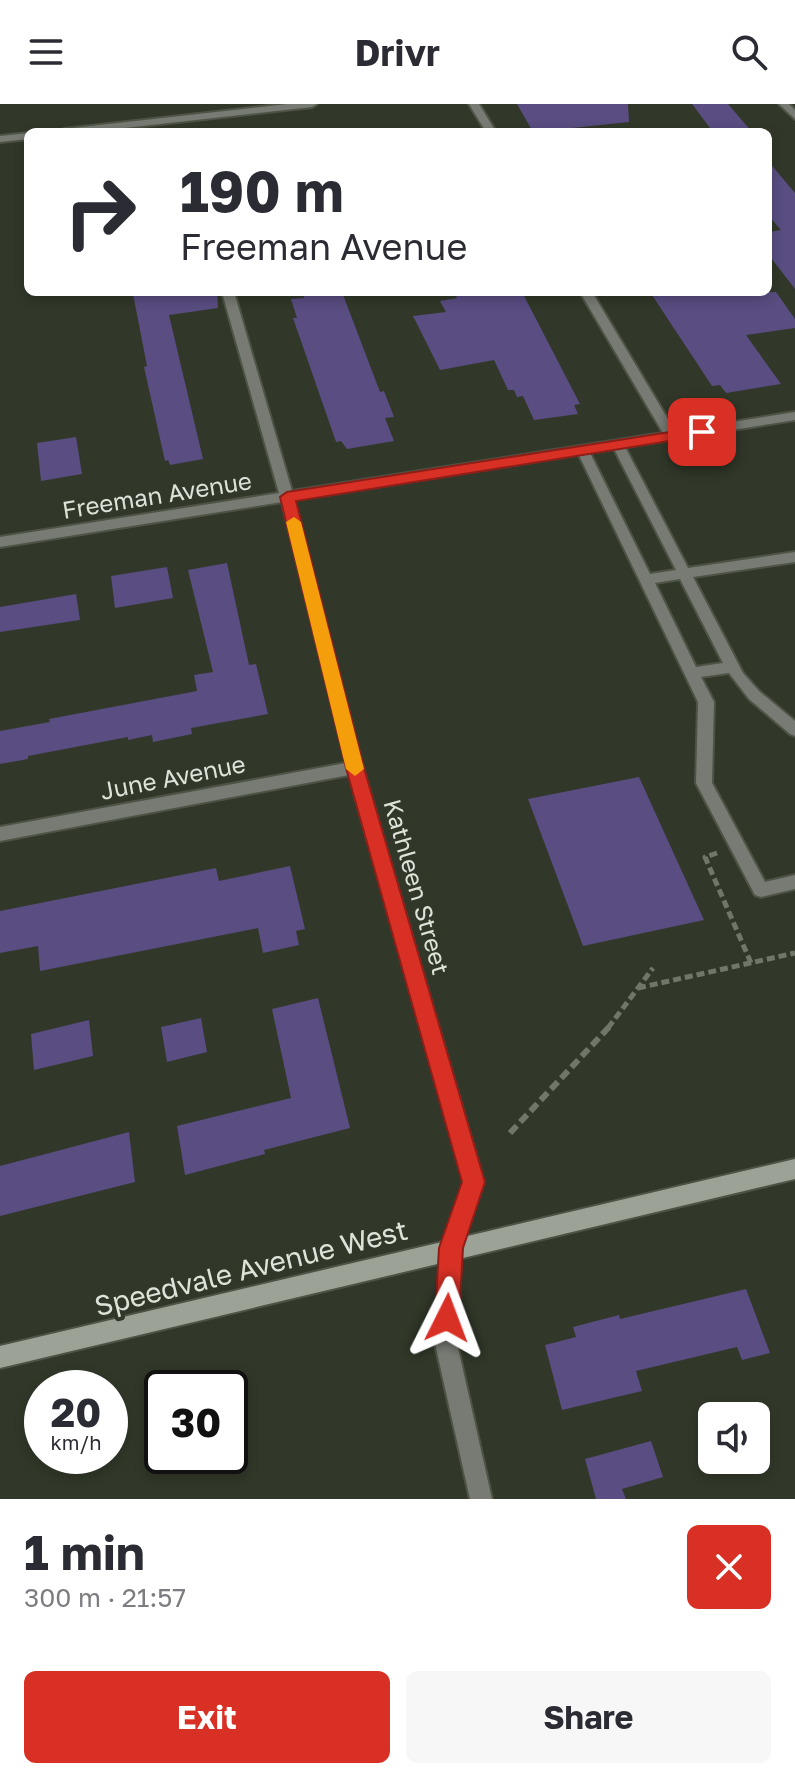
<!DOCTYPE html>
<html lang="en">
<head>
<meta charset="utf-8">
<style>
  :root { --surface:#fff; --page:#f7f7f7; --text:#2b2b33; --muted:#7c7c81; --accent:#d93025 }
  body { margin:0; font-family:"Golos Text",sans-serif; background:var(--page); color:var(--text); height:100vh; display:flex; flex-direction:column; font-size:30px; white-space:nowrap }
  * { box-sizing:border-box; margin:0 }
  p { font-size:26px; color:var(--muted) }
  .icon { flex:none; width:44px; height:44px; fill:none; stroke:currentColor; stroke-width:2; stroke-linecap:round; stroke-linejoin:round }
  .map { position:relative; height:1395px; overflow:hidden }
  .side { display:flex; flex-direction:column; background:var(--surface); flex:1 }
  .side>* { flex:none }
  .banner { position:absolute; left:24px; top:24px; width:748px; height:168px; border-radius:12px; box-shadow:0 4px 12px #0003; background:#fff; color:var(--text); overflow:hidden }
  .controls { position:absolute; left:698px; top:1298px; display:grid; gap:16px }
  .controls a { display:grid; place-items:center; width:72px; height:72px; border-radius:12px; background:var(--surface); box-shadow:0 4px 12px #0003; font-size:40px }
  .speed { position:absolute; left:24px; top:1266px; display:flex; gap:16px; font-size:40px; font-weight:700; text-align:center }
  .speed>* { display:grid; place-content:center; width:104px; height:104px; border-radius:50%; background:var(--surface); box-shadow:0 4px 12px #0003; line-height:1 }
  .speed small { font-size:20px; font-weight:400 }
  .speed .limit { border:4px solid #111; border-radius:12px; background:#fff; color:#111 }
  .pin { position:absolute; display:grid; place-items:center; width:68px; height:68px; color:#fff; margin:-34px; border-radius:16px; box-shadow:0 4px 12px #0006 }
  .me { position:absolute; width:88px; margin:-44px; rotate:3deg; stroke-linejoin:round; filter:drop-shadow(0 0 6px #0008) }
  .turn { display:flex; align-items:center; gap:28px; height:168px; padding:0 24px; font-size:36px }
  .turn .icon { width:104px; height:104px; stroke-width:2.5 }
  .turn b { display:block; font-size:56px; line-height:68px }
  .round { display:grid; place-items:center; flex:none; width:84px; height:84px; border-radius:12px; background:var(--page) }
  .headline { display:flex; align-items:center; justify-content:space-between; height:136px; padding:0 24px }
  h1 { font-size:48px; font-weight:700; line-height:60px }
  .primary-button { display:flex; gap:16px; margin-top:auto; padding:16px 24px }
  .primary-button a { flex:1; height:92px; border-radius:12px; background:var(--accent); color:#fff; font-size:32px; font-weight:700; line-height:92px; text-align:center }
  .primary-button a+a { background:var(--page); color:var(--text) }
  header { display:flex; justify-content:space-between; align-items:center; height:104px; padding:0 24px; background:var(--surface); font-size:36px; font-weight:700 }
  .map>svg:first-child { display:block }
</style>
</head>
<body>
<header><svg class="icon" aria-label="menu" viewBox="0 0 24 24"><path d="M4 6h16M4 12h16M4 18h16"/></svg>Drivr<svg class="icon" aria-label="search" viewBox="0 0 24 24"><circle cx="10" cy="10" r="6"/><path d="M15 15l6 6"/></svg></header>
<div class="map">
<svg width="795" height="1395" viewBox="0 0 795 1395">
  <rect width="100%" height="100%" fill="#313829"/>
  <!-- building -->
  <path fill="#594d81" d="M517,0h111l1,18 -57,6 3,4h-42z
    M692,0h36l24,28h-39z
    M768,57l27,32v96l-27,-35v-22l13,-2 -13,-15z
    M148,188h69l1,16 -49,7 34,144 -33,6 -2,-5 -3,1 -21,-94 3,-1 -14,-72z
    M303,188h39l38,100 4,-1 10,26 -9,1 9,23 -47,8 -6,-8 -5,1 -43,-124h4l-6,-19 13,-1z
    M454,188h68l58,112 -6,1 4,9 -44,6 -11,-24 -6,1 -3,-7h-6l-14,-30 -54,10 -27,-54 33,-4 -6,-11 17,-3z
    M650,188h126l19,27v9l-49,7 35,49 -55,9 -6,-8 -8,1z
    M76,333l6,37 -41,7 -4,-38z
    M227,459l22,102 7,-1 12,50 -77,14 1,6 -39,8 -1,-7 -24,5v-3l-100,19v3l-28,5v-33l50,-9 -1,-3 148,-28 -3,-16 19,-3 -25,-102z
    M167,463l6,31 -58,10 -4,-32z
    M76,490l4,26 -80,12v-25z
    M639,673l65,143 -121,26 -55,-147z
    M290,762l15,63 -9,2 3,14 -36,8 -5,-25 -218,43 -2,-25 -38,7v-42l216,-43 3,13z
    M318,894l32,130 -86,22 1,4 -80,21 -8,-49 114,-28 -19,-89z
    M201,914l6,34 -40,10 -6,-35z
    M89,916l4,36 -59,14 -3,-36z
    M129,1028l6,50 -135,34v-50z
    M746,1185l24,64 -28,7 -5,-13 -101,24 6,20 -80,19 -17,-65 31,-8 -3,-10 46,-12 1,4z
    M651,1337l12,36 -41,12 4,10h-30l-11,-40z"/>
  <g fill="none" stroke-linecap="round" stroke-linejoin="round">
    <!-- lane casing -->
    <g stroke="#4d5345" stroke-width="4">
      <path id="lane" d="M618,337l6,4 64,123 107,-16v10l-102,15 50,96 16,18 36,30v15l-5,-2 -41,-35 -20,-26 -28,4 13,25 -2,81 53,99 30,-7v14l-34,8 -6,-2 -59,-112 2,-81 -121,-251 6,-4 6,4 61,123 26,-4 -64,-125zM680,475l43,84 -27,4 -41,-84z"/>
    </g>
    <!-- street casing -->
    <g stroke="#4d5345" stroke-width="4">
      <path id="street" d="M287,0h30l-5,3 -223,25h-30l5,-3z
        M469,0h10l17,28h-10z
        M779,0h10l6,6v9z
        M28,29v6l-28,3v-6z
        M222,188h12l58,199 371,-58 -83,-141h12l83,139 120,-19v8l-501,80 69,268 121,414 -23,66 -3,100 34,151h-22l-34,-151 5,-100 23,-66 -115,-407 -349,66v-14l346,-64 -64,-261 -282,45v-10l279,-44z"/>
    </g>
    <!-- secondary casing -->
    <g stroke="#4d5345" stroke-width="4">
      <path id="secondary" d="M795,1055v20l-795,189v-22z"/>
    </g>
    <!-- path-far1 -->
    <path stroke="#707769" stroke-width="5" stroke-dasharray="8 4" stroke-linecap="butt" d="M717,749l-12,4 46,106
      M638,884l157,-35
      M608,924l45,-60"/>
    <!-- path -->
    <path stroke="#707769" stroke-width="6" stroke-dasharray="10 5" stroke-linecap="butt" d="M510,1029l100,-107"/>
    <!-- lane -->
    <use href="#lane" fill="#777b73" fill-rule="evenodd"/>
    <!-- street -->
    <use href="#street" fill="#777b73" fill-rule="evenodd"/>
    <!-- secondary -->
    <use href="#secondary" fill="#9ca295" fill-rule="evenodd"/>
  </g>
  <!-- route -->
  <path fill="#d93025" stroke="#8d1f18" stroke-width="2" d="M702,323l5,2v6l-411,66 68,267 121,414 -22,66 -4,70 -4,8 -8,4 -9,-4 -3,-8 4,-70 23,-66 -116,-414 -66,-271 7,-5z"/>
  <!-- slow -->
  <path fill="#f59e0b" d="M294,413l7,5 63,247 -9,7 -9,-7 -60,-247z"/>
  <g text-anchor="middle" stroke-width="8" stroke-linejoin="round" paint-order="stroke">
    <!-- street labels -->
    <g font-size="24" fill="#dee3d9" stroke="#313829">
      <text transform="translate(157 392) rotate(-9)" y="8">Freeman Avenue</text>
      <text transform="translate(173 674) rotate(-11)" y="8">June Avenue</text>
      <text transform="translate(416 783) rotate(74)" y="8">Kathleen Street</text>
    </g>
    <!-- near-street labels -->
    <g font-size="28" fill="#dee3d9" stroke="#313829">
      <text transform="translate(251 1164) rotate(-14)" y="10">Speedvale Avenue West</text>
    </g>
  </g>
</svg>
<div class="controls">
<a><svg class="icon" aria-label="sound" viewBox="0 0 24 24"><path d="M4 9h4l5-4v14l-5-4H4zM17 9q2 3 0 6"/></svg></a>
</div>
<div class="speed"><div>20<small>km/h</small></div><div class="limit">30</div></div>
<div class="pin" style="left:702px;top:328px;background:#d93025"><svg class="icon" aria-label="arrive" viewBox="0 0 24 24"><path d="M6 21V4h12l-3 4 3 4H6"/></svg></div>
<svg class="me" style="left:447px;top:1214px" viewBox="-20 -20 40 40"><path d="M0-17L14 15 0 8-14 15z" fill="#d93025" stroke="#fff" stroke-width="4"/></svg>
<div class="banner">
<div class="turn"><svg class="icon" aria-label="right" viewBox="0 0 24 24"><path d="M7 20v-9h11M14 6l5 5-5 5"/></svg><div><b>190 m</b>Freeman Avenue</div></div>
</div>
</div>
<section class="side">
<div class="headline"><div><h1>1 min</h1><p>300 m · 21:57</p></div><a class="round" style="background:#d93025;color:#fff"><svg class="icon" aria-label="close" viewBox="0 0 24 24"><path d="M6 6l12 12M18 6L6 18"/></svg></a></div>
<div class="primary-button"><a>Exit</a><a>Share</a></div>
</section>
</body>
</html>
